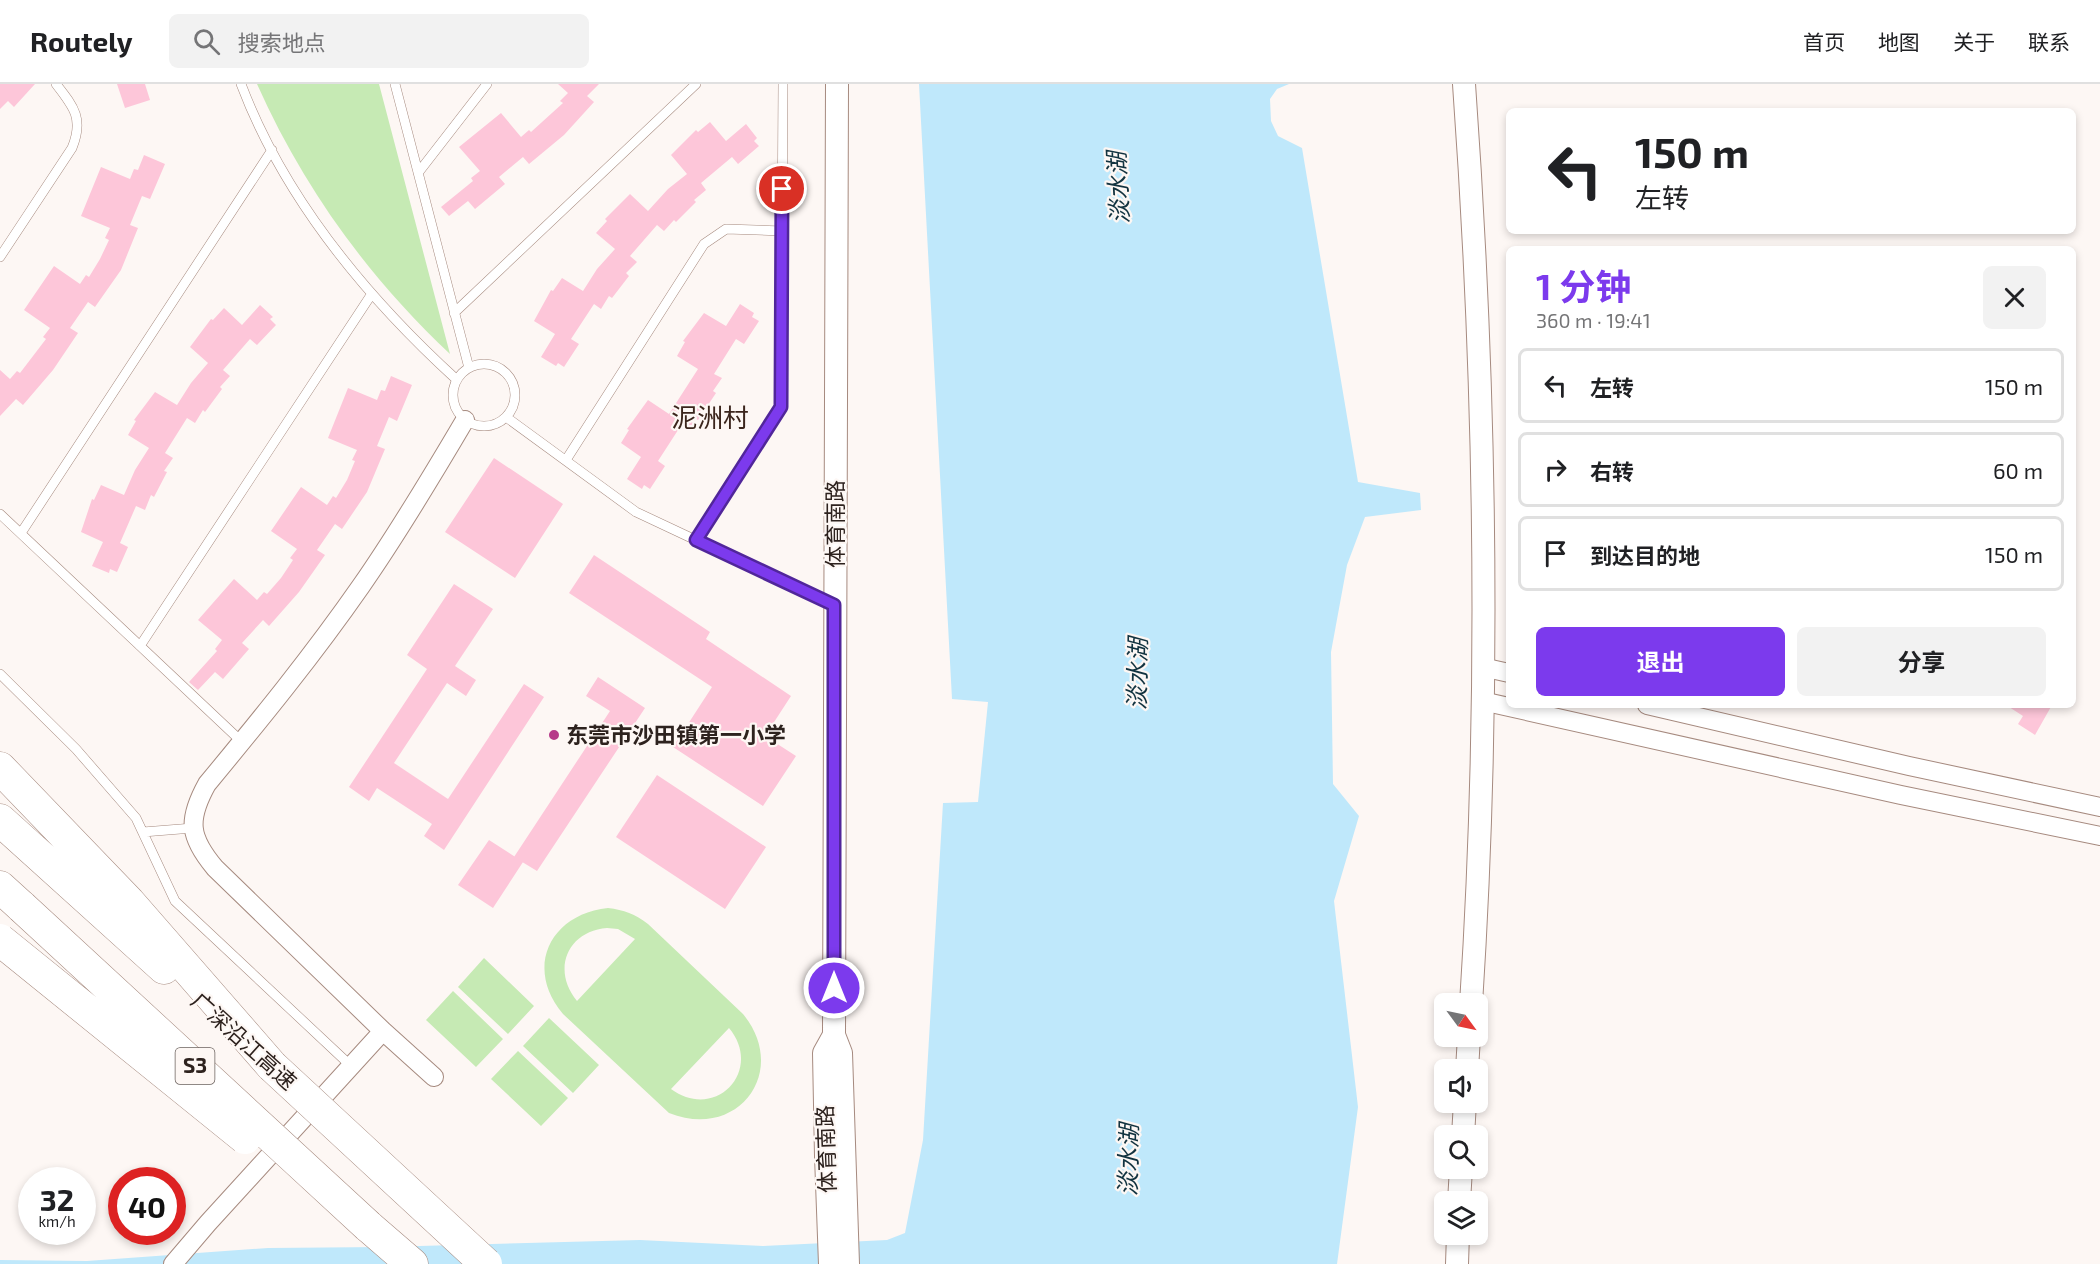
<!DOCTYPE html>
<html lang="zh">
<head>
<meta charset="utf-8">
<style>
  :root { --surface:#fff; --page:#f2f2f2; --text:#202124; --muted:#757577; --line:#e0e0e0; --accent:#7c3aed }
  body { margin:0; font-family:"Exo 2","Noto Sans SC",sans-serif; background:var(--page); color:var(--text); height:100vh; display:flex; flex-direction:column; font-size:22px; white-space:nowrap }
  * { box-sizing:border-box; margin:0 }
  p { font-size:20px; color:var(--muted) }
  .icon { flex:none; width:33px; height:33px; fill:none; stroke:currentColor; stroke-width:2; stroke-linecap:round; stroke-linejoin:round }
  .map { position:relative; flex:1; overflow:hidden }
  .panel { position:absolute; left:1506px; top:162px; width:570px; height:462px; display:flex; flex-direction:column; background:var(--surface); border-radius:9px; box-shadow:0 3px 9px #0003 }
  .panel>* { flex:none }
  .banner { position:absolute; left:1506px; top:24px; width:570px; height:126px; border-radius:9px; box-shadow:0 3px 9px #0003; background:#fff; color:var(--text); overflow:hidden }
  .needle { width:39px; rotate:123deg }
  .tools { position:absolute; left:1434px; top:909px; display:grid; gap:12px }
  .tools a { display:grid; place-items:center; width:54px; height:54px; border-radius:9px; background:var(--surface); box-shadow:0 3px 9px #0003; font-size:30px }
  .speed { position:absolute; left:18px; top:1083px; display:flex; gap:12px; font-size:30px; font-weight:700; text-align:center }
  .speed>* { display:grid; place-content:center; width:78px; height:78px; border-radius:50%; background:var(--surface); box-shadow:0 3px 9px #0003; line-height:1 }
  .speed small { font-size:15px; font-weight:400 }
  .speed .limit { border:9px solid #d22; background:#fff; color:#111 }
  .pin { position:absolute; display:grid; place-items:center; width:51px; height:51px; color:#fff; margin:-26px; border:3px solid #fff; border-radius:50%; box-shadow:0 2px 6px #0007 }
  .me { position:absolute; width:66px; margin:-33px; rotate:0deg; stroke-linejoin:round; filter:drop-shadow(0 0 4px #0008) }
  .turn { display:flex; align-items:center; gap:21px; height:126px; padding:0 30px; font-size:27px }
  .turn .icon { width:78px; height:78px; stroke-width:2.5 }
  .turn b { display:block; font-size:42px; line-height:51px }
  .round { display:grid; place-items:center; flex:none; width:63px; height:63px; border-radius:9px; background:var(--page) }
  .head { display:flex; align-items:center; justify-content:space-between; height:102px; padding:0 30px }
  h1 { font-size:36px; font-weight:700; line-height:45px; color:var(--accent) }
  .action { display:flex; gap:12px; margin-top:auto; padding:12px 30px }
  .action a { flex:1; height:69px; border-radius:9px; background:var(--accent); color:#fff; font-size:24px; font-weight:700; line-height:69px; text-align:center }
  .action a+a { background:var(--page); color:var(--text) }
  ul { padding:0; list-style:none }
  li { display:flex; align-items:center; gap:18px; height:75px; margin:0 12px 9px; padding:0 18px; border:3px solid var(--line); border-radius:9px }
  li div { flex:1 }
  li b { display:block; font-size:22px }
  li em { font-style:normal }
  header { display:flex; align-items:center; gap:36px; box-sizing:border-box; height:84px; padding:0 30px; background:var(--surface); border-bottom:2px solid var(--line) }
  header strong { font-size:28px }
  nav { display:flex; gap:33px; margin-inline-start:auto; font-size:21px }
  .search { width:420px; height:54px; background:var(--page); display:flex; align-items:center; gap:15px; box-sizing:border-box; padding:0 21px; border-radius:9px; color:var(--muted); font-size:22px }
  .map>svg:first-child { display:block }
</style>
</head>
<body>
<header>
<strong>Routely</strong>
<div class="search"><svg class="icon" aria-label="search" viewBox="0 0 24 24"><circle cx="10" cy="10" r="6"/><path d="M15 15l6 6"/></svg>搜索地点</div>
<nav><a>首页</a><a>地图</a><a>关于</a><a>联系</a></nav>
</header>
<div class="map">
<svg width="2100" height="1180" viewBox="0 0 2100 1180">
  <rect width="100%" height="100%" fill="#fdf7f4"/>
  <!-- green -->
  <path fill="#c6eab4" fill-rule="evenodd" d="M257,0h122l71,270c-82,-77 -147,-167 -193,-270z
    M608,824c16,2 27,6 40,16l95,90c47,57 -5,127 -74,99l-106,-99c-39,-46 -13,-100 45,-106zM607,844l11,1 17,10 -58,62c-26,-32 -9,-70 30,-73zM729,944c35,42 -13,94 -58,61z
    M484,874l50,48 -26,28 -50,-47z
    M453,907l50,48 -27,28 -50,-47z
    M549,934l50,47 -26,28 -50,-47z
    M518,967l50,47 -27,28 -50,-47z"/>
  <!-- water -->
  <path fill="#bfe8fb" d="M919,0h370l-12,5 -7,10 1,22 7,15 24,12 56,334 62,11 1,17 -56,7 -18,48 -16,87 2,132 26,32 -25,85 24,206 -21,157h-1337v-4l87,1 181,-13 115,-1 257,-7 123,6 124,-6 18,-7 18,-93 20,-337 35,-1 10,-100 -36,-3z"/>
  <!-- building -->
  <path fill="#fdc6d9" d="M0,0h35l-21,23 -6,-6 -8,8z
    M117,0h28l5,16 -25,8z
    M558,0h41l-12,12 7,6 -30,33 -35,29 -6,-7 -24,20 6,7 -30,25 -7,-8 -19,15 -8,-9 32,-26 -2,-3 9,-7 -21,-24 42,-34 20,24 8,-7 2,2 32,-29 -3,-2 8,-8z
    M710,38l16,19 20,-17 11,14 -3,3 5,5 -21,18 -6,-7 -31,26 5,7 -12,10 2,2 -20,20 -2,-2 -10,11 -7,-6 -27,31 7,6 -11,11 3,3 -17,22 -3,-2 -8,13 -7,-5 -23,35 8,5 -15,23 -6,-4 -2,3 -15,-9 14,-23 -21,-13 17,-31 2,1 9,-13 21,13 14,-22 18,-20 -19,-16 11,-12 -2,-2 25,-25 18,17 20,-22 19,-15 -16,-19 25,-25 2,2z
    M144,71l21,9 -15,35 -8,-3 -12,29 8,3 -17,42 -26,37 -7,-5 -18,26 8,5 -25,37 -30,35 -7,-6 -16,17v-46l10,9 7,-8 3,2 26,-34 -3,-2 7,-9 -26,-18 30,-44 26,18 6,-9 3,2 11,-18 9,-19 -4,-2 5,-10 -29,-12 20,-49 29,12 4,-10 4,1z
    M740,220l14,9 -2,4 7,4 -15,23 -8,-5 -22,35 8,4 -9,13 3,2 -18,27 -2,-1 -9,12 -7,-4 -22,34 7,5 -15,23 -6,-4 -2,4 -15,-10 14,-22 -20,-14 8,-13 -2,-1 21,-29 21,14 29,-45 -21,-13 8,-14 -2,-1 21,-28 22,13z
    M260,221l13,12 -3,2 6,6 -19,20 -7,-6 -27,31 7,6 -10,11 2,2 -17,23 -2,-2 -8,13 -8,-5 -22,35 8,5 -9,13 3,1 -13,25 -3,-2 -6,15 -9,-4 -16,37 8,4 -11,25 -7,-3 -1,4 -17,-7 11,-24 -22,-10 11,-33 2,1 7,-15 23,10 11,-25 14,-22 -21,-13 8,-14 -2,-1 21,-28 22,13 14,-22 17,-20 -18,-16 21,-28 2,1 11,-12 18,17z
    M391,292l21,9 -15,36 -8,-4 -12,29 8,3 -18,43 -25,37 -7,-5 -18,26 8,5 -26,37 -30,34 -6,-6 -21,23 7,6 -26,30 -8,-7 -17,18 -9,-8 28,-31 -2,-2 7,-9 -24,-20 36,-41 23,21 7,-8 3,2 14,-16 12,-18 -3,-2 7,-9 -26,-18 30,-44 26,18 6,-9 3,2 11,-18 8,-19 -3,-1 5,-10 -29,-12 20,-50 29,12 4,-10 4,1z
    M494,374l69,46 -48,74 -70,-46z
    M594,471l116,77 -4,7 85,57 -26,40 31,20 -33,50 -90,-59 39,-60 -143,-94z
    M454,500l39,25 -38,57 21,14 -10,16 -19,-13 -53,80 54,36 76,-115 20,13 -100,153 -20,-14 8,-12 -55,-36 -8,13 -20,-14 78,-118 -20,-14z
    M598,593l47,31 -108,163 -23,-14 96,-146 -24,-15z
    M2006,621h46l-17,30 -17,-11 5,-8z
    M657,691l109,72 -41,62 -109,-72z
    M489,756l34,22 -30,46 -35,-23z"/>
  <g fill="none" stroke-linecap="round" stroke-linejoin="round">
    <!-- service casing -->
    <g stroke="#a68a7f" stroke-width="10">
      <path id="service" d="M241,0c44,116 125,213 216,296
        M395,0l74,284
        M418,89l69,-89
        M0,173l72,-109c12,-29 2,-41 -16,-64
        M454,229l242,-229
        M453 311a31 31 0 1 1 62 0a31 31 0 1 1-62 0Z
        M506,333l130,95 198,93
        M566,376l138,-216 22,-15 56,2
        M0,430l242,228
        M21,449l251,-383
        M696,456l85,-133 2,-323
        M140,562l231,-351
        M0,590l76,75 60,69 39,83 176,165
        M143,748l50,-4"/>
    </g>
    <!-- minor casing -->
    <g stroke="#a68a7f" stroke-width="20">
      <path id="minor" d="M1482,583l27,6
        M1482,617l419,94 199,41
        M1647,621l262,61 191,41
        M434,993l-51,-46 -168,-163c-26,-31 -28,-48 -8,-84 53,-64 106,-129 154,-198 37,-53 71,-110 104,-166
        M173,1180l35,-41 175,-192"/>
    </g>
    <!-- tertiary casing -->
    <g stroke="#a68a7f" stroke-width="24">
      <path id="tertiary" d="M837,0l-3,951 7,18 7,211
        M1464,0c22,306 27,613 7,920
        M1467,986l2,-34
        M1463,1052l2,-34
        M1459,1118l2,-34
        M830,1180l-4,-108 -2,-103 10,-18
        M1457,1180l1,-30"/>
    </g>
    <!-- motorway casing -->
    <g stroke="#a68a7f" stroke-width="33">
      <path id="motorway" d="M0,684l129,134 143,164
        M0,736l164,148
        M0,803l22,20
        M368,1142l44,38"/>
    </g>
    <!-- service -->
    <use href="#service" stroke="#fff" stroke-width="9"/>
    <!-- minor -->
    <use href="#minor" stroke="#fff" stroke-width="18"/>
    <!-- tertiary -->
    <use href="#tertiary" stroke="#fff" stroke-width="22"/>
    <!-- motorway -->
    <use href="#motorway" stroke="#fff" stroke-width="32"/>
    <!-- motorway-bridge casing -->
    <g stroke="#a68a7f" stroke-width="33" stroke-linecap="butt">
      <path id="motorway-bridge" d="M22,823l346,319
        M0,856l245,198
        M272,982l214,198"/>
    </g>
    <!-- motorway-bridge -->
    <use href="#motorway-bridge" stroke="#fff" stroke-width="32"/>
  </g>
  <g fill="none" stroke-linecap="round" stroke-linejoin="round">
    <!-- route casing -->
    <g stroke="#51269a" stroke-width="15">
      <path id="route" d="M782,105l-1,218 -85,133 138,65v383"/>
    </g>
    <!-- route -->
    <use href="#route" stroke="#7c3aed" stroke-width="10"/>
  </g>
  <!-- markers -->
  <circle fill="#b63989" stroke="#fdf7f4" stroke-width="2" cx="554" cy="651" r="6"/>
  <g text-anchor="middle" stroke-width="4.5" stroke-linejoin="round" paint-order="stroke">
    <!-- shield labels -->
    <rect fill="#fdf7f4" stroke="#6b625e" stroke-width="1.5" x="175.5" y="964" width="39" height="36" rx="4.5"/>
    <g font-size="21" font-weight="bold" fill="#2d221e">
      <text x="195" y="989">S3</text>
    </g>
    <!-- street labels -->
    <g font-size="22" fill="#2d221e" stroke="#fdf7f4">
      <text transform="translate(835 440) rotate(-90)" y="8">体育南路</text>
      <text transform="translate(244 957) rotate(42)" y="8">广深沿江高速</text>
      <text transform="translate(826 1065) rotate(-92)" y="8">体育南路</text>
    </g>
    <!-- poi labels -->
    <g font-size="22" font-weight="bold" fill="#2d221e" stroke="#fdf7f4" text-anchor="start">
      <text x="566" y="659">东莞市沙田镇第一小学</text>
    </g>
    <!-- water labels -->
    <g font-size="24" font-style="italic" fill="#123340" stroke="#fdf7f4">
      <text transform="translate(1119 104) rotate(-93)" y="8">淡水湖</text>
      <text transform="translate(1138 590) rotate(-89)" y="8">淡水湖</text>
      <text transform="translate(1129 1076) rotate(-89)" y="8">淡水湖</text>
    </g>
    <!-- quarter labels -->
    <g font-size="26" fill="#3b251c" stroke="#fdf7f4">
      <text x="710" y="343">泥洲村</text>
    </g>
  </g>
</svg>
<div class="tools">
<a><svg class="needle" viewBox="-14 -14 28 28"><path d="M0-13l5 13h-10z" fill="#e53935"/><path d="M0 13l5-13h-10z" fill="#757577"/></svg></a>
<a><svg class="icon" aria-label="sound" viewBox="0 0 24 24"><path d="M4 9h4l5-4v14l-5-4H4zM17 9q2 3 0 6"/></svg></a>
<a><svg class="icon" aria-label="search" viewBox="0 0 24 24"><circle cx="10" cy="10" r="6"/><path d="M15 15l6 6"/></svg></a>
<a><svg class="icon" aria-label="layers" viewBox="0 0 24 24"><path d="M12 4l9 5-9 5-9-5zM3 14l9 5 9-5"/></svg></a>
</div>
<div class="speed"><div>32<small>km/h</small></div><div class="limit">40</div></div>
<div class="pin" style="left:782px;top:105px;background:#d93025"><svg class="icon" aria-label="arrive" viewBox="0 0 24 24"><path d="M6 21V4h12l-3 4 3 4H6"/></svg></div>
<svg class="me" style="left:834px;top:904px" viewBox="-20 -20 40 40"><circle r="17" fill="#7c3aed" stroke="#fff" stroke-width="3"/><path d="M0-11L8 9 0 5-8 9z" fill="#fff"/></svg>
<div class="banner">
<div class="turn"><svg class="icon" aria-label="left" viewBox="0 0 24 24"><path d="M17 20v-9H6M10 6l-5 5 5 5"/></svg><div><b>150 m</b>左转</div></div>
</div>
<section class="panel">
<div class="head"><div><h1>1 分钟</h1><p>360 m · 19:41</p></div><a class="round"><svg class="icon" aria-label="close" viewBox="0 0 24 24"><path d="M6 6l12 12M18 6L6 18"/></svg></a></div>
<ul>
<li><svg class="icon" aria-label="left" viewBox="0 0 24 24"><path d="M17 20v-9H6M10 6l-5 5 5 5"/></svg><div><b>左转</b></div><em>150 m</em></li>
<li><svg class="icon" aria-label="right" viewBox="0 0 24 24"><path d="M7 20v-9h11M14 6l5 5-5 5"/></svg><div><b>右转</b></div><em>60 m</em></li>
<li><svg class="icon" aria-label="arrive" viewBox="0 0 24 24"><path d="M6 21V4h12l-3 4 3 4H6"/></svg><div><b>到达目的地</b></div><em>150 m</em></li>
</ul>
<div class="action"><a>退出</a><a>分享</a></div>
</section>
</div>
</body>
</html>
